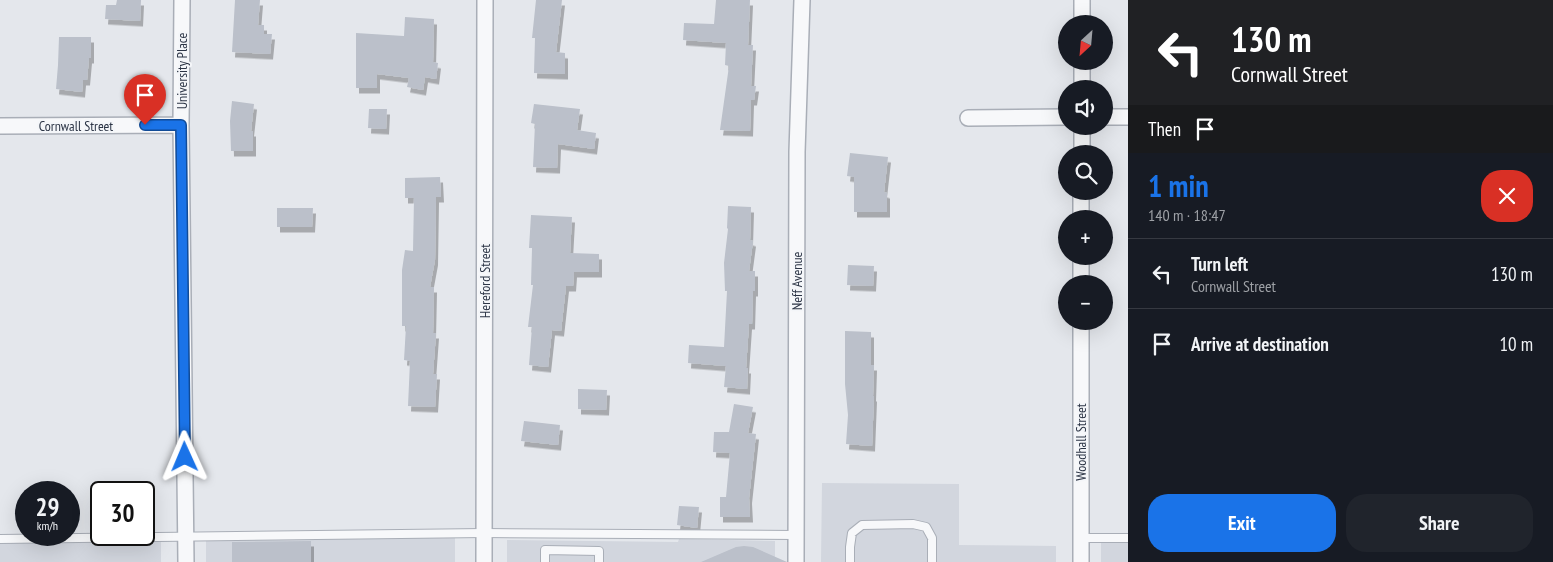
<!DOCTYPE html>
<html lang="en">
<head>
<meta charset="utf-8">
<style>
  :root { --surface:#171b24; --page:#20242c; --text:#f1f3f6; --muted:#9ea1a6; --line:#363941; --accent:#1a73e8 }
  body { margin:0; font-family:"PT Sans Narrow",sans-serif; background:var(--page); color:var(--text); height:100vh; display:flex; flex-direction:column; font-size:19px; white-space:nowrap }
  * { box-sizing:border-box; margin:0 }
  p { font-size:16px; color:var(--muted) }
  .icon { flex:none; width:28px; height:28px; fill:none; stroke:currentColor; stroke-width:2; stroke-linecap:round; stroke-linejoin:round }
  .map { position:relative; flex:1; overflow:hidden }
  .panel { display:flex; flex-direction:column; background:var(--surface); width:425px }
  .panel>* { flex:none }
  .banner { background:#202124; color:#fff; overflow:hidden }
  .needle { width:32px; rotate:206deg }
  .tools { position:absolute; left:1058px; top:15px; display:grid; gap:10px }
  .tools a { display:grid; place-items:center; width:55px; height:55px; border-radius:50%; background:var(--surface); box-shadow:0 5px 20px #0002; font-size:25px }
  .speed { position:absolute; left:15px; top:481px; display:flex; gap:10px; font-size:25px; font-weight:700; text-align:center }
  .speed>* { display:grid; place-content:center; width:65px; height:65px; border-radius:50%; background:var(--surface); box-shadow:0 5px 20px #0002; line-height:1 }
  .speed small { font-size:12px; font-weight:400 }
  .speed .limit { border:2px solid #111; border-radius:8px; background:#fff; color:#111 }
  .pin { position:absolute; display:grid; place-items:center; width:42px; height:42px; color:#fff; margin:-51px -21px; border-radius:50% 50% 50% 0; rotate:-45deg; box-shadow:0 0 5px #0007 }
  .pin .icon { rotate:45deg }
  .me { position:absolute; width:55px; margin:-28px; rotate:359deg; stroke-linejoin:round; filter:drop-shadow(0 0 4px #0008) }
  .turn { display:flex; align-items:center; gap:18px; height:105px; padding:0 20px; font-size:22px }
  .turn .icon { width:65px; height:65px; stroke-width:2.5 }
  .turn b { display:block; font-size:35px; line-height:42px }
  .then { display:flex; align-items:center; height:48px; padding:0 20px; background:#0003; gap:10px; font-size:19px }
  .round { display:grid; place-items:center; flex:none; width:52px; height:52px; border-radius:20px; background:var(--page) }
  .head { display:flex; align-items:center; justify-content:space-between; height:85px; padding:0 20px }
  h1 { font-size:30px; font-weight:800; line-height:38px; color:var(--accent) }
  .primary-button { display:flex; gap:10px; margin-top:auto; padding:10px 20px }
  .primary-button a { flex:1; height:58px; border-radius:20px; background:var(--accent); color:#fff; font-size:20px; font-weight:800; line-height:58px; text-align:center }
  .primary-button a+a { background:var(--page); color:var(--text) }
  ul { padding:0; list-style:none }
  li { display:flex; align-items:center; gap:15px; height:70px; padding:0 20px; border-top:1px solid var(--line) }
  li div { flex:1 }
  li b { display:block; font-size:19px }
  li em { font-style:normal }
  main { display:flex; flex:1; min-height:0 }
  .map>svg:first-child { display:block }
</style>
</head>
<body>
<main>
<div class="map">
<svg width="1128" height="562" viewBox="0 0 1128 562">
  <defs>
    <filter id="shadow"><feDropShadow dx="3" dy="5.5" stdDeviation="0" flood-color="#0004"/></filter>
  </defs>
  <rect width="100%" height="100%" fill="#e4e7ec"/>
  <!-- built -->
  <path fill="#d2d6de" d="M822,483l137,1v61l97,1v16h-235z
    M455,537v25h-249v-22z
    M679,539l96,2v21h-268v-22l171,2z
    M161,542v20h-161v-19z
    M1101,543h27v19h-27z"/>
  <!-- building -->
  <path fill="#bbc0ca" filter="url(#shadow)" d="M117,0h24l-1,21 -35,-2 1,-14h10z
    M235,0h25l-2,25h6v9h8l-2,20 -38,-2z
    M536,0h26l-6,52 9,1v21l-31,-1 1,-35h-3z
    M716,0h34l-2,45h5l-2,41h5l-2,14h-3l-1,31 -30,-1 9,-64 -4,-1 1,-22 -43,-3 1,-17 30,1z
    M405,17l29,2 -1,43 5,1 -2,16 -11,-2 -2,13 -16,-3 2,-9 -32,-4v14h-21v-55l48,3z
    M59,37h32v21h-2l-2,22h-4l-1,12 -26,-3 2,-24z
    M232,101l22,3 -3,27h2v20h-22l-1,-30z
    M534,104l46,5 -3,21 19,3 -2,16 -36,-5 -1,24 -24,-1 2,-43 -4,-1z
    M369,109h18l-1,20 -18,-1z
    M850,153l38,4 -4,35 3,1v19h-33v-35l-7,-1z
    M440,177l1,20h-5l-1,63 -5,27h4l-1,46h3l-3,41h4l-2,33 -27,-1 2,-45 -6,-1 2,-34h-4v-56l3,-20 8,1 1,-53h-9v-20z
    M728,206l23,1 -1,33 3,1 -4,30h6v20h-2l-1,33h-3l-3,44h2l-1,21 -23,-2 2,-21 -38,-3 1,-18 35,2 3,-56h-2l-1,-28 4,-34 -1,-1z
    M277,208h36l-1,19h-35z
    M531,215l41,2 -2,36 29,1v18h-25l-1,14h-7l-5,45 -9,-1 -4,37 -19,-2 3,-38h-4l5,-42h-2l1,-37h-3z
    M848,265l26,1 -1,20 -26,-1z
    M845,331l26,1v33h3l-1,31h1l-2,50 -26,-2 2,-29 -3,-31z
    M578,389l29,1 -1,20 -28,-1z
    M734,404l19,3 -5,26 8,1 -7,64 1,19h-30v-20h6l4,-44 -17,-1 1,-20h15z
    M524,421l36,4 -2,20 -37,-4z
    M679,506l20,1 -2,21 -20,-3z
    M311,541v21h-79v-20z
    M744,546l9,1 34,15h-86l35,-15z"/>
  <g fill="none" stroke-linecap="round" stroke-linejoin="round">
    <!-- service casing -->
    <g stroke="#a9aeb7" stroke-width="10">
      <path id="service" d="M1081,538h47
        M0,539l484,-6 312,2
        M545,562v-12l54,1v11
        M850,562v-15l2,-14 10,-8 51,-1 13,3 6,11v24"/>
    </g>
    <!-- minor casing -->
    <g stroke="#a9aeb7" stroke-width="18">
      <path id="minor" d="M182,0l-1,125 5,437
        M1082,24v-24
        M1082,89v-28
        M1104,117h24
        M968,118l98,-1
        M0,126l181,-1
        M1082,154v-28
        M1081,219v-28
        M1081,284v-28
        M484,562l1,-562
        M796,562l1,-410 5,-152
        M1081,562v-241"/>
    </g>
    <!-- service -->
    <use href="#service" stroke="#f7f8fa" stroke-width="8"/>
    <!-- minor -->
    <use href="#minor" stroke="#f7f8fa" stroke-width="15"/>
  </g>
  <g fill="none" stroke-linecap="round" stroke-linejoin="round">
    <!-- route casing -->
    <g stroke="#114b97" stroke-width="12">
      <path id="route" d="M145,125h36l4,332"/>
    </g>
    <!-- route -->
    <use href="#route" stroke="#1a73e8" stroke-width="9"/>
  </g>
  <g text-anchor="middle" stroke-width="4" stroke-linejoin="round" paint-order="stroke">
    <!-- street labels -->
    <g font-size="14" fill="#2b3445" stroke="#f4f6f9">
      <text transform="translate(182 71) rotate(-90)" y="5">University Place</text>
      <text x="76" y="131">Cornwall Street</text>
      <text transform="translate(485 281) rotate(-90)" y="5">Hereford Street</text>
      <text transform="translate(797 281) rotate(-90)" y="5">Neff Avenue</text>
      <text transform="translate(1081 442) rotate(-90)" y="5">Woodhall Street</text>
    </g>
  </g>
</svg>
<div class="tools">
<a><svg class="needle" viewBox="-14 -14 28 28"><path d="M0-13l5 13h-10z" fill="#e53935"/><path d="M0 13l5-13h-10z" fill="#9ea1a6"/></svg></a>
<a><svg class="icon" aria-label="sound" viewBox="0 0 24 24"><path d="M4 9h4l5-4v14l-5-4H4zM17 9q2 3 0 6"/></svg></a>
<a><svg class="icon" aria-label="search" viewBox="0 0 24 24"><circle cx="10" cy="10" r="6"/><path d="M15 15l6 6"/></svg></a>
<a>+</a>
<a>−</a>
</div>
<div class="speed"><div>29<small>km/h</small></div><div class="limit">30</div></div>
<div class="pin" style="left:145px;top:125px;background:#d93025"><svg class="icon" aria-label="arrive" viewBox="0 0 24 24"><path d="M6 21V4h12l-3 4 3 4H6"/></svg></div>
<svg class="me" style="left:185px;top:457px" viewBox="-20 -20 40 40"><path d="M0-17L14 15 0 8-14 15z" fill="#1a73e8" stroke="#fff" stroke-width="4"/></svg>
</div>
<section class="panel">
<div class="banner">
<div class="turn"><svg class="icon" aria-label="left" viewBox="0 0 24 24"><path d="M17 20v-9H6M10 6l-5 5 5 5"/></svg><div><b>130 m</b>Cornwall Street</div></div>
<div class="then">Then<svg class="icon" aria-label="arrive" viewBox="0 0 24 24"><path d="M6 21V4h12l-3 4 3 4H6"/></svg></div>
</div>
<div class="head"><div><h1>1 min</h1><p>140 m · 18:47</p></div><a class="round" style="background:#d93025;color:#fff"><svg class="icon" aria-label="close" viewBox="0 0 24 24"><path d="M6 6l12 12M18 6L6 18"/></svg></a></div>
<ul>
<li><svg class="icon" aria-label="left" viewBox="0 0 24 24"><path d="M17 20v-9H6M10 6l-5 5 5 5"/></svg><div><b>Turn left</b><p>Cornwall Street</p></div><em>130 m</em></li>
<li><svg class="icon" aria-label="arrive" viewBox="0 0 24 24"><path d="M6 21V4h12l-3 4 3 4H6"/></svg><div><b>Arrive at destination</b></div><em>10 m</em></li>
</ul>
<div class="primary-button"><a>Exit</a><a>Share</a></div>
</section>
</main>
</body>
</html>
